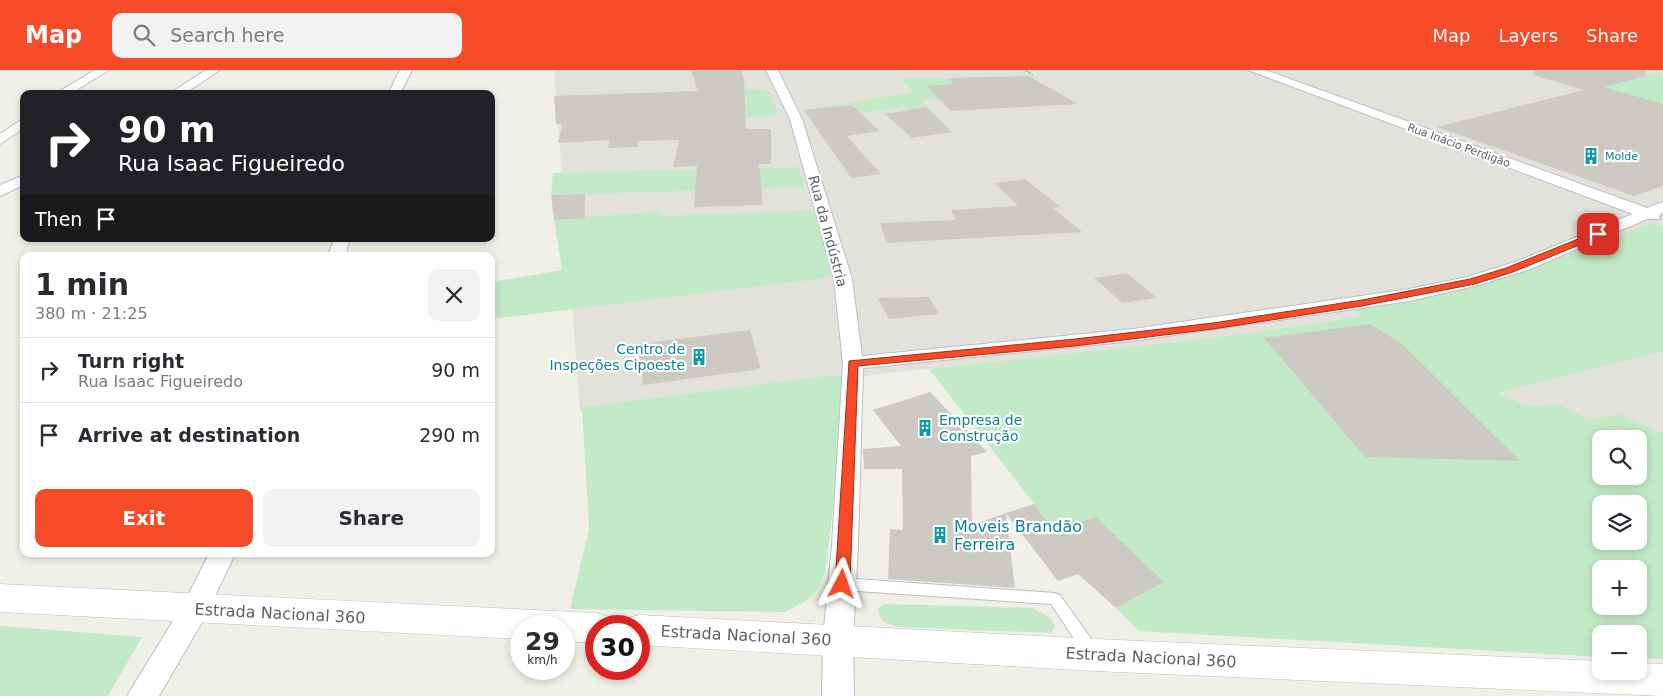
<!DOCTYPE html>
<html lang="en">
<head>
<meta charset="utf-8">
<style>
  :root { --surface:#fff; --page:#f2f2f3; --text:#2b2b33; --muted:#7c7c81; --line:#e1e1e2; --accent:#f64b28 }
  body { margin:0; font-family:"DejaVu Sans",sans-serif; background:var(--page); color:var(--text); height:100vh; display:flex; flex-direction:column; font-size:19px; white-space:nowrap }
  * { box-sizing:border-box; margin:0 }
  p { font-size:16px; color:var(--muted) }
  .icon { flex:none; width:28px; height:28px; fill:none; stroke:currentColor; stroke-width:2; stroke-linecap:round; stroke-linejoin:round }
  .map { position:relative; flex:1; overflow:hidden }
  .drawer { position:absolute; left:20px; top:182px; width:475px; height:305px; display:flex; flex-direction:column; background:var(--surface); border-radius:10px; box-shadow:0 2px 8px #0003 }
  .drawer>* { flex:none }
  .banner { position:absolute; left:20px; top:20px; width:475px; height:152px; border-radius:10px; box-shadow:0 2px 8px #0003; background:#202124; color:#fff; overflow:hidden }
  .fabs { position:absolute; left:1592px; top:360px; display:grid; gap:10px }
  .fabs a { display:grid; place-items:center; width:55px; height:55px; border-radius:10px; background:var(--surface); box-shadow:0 2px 8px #0003; font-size:25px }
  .speed { position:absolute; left:510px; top:545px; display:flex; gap:10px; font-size:25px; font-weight:700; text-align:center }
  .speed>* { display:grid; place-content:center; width:65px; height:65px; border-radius:50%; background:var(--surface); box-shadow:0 2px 8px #0003; line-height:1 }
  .speed small { font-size:12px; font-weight:400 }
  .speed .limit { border:8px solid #d22; background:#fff; color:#111 }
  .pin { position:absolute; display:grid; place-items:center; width:42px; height:42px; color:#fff; margin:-21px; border-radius:10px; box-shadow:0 2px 8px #0006 }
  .me { position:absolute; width:55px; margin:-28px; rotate:4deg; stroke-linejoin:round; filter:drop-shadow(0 0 4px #0008) }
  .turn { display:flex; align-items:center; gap:18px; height:105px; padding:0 15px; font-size:22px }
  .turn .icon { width:65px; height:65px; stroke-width:2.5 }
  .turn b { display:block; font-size:35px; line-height:42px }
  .then { display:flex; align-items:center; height:48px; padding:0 15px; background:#0003; gap:10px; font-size:19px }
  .round { display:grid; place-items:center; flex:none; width:52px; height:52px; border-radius:10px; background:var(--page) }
  .overview { display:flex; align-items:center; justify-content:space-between; height:85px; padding:0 15px }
  h1 { font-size:30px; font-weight:700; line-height:38px }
  .action { display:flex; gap:10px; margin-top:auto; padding:10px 15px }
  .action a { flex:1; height:58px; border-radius:10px; background:var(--accent); color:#fff; font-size:20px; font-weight:700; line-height:58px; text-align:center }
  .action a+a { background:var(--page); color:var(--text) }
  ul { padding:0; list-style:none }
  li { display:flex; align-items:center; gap:15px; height:65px; padding:0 15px; border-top:1px solid var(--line) }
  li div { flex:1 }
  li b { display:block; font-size:19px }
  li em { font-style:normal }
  header { display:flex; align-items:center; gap:30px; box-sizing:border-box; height:70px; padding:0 25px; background:var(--accent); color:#fff }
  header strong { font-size:24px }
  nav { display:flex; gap:28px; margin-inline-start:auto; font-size:18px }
  .search { width:350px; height:45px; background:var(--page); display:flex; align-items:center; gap:12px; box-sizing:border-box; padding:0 18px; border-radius:10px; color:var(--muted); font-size:19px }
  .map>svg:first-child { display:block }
</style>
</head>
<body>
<header>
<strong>Map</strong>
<div class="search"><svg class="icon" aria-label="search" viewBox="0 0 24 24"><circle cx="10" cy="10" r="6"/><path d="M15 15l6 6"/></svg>Search here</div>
<nav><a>Map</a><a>Layers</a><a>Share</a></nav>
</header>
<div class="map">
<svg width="1663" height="626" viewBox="0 0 1663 626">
  <rect width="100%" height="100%" fill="#f1f0e7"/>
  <!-- industrial -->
  <path fill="#e2e2db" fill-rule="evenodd" d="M554,0h1109v570l-24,-6h-38l-399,-28 -271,-238 -351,43zM1601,369h38v37h-38zM1601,434h38v37h-38zM1601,499h38v37h-38z"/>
  <!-- green -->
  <path fill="#c2eac6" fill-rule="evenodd" d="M1663,2v52l-74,-33z
    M900,8h48l6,6 -26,2 3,4c30,-7 102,-20 125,2l-135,8 23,24h-12l-28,-18 -43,7 -9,-8 -50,6 111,-19z
    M759,19l11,3 8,23 -32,3 -1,-28z
    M799,97l5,20 -253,8 2,-22z
    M819,140l17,63 -16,6 -329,40v-37l71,-12 -8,-50 106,-9 3,5z
    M1651,153l12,4v124l-166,42 30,13 31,-2 31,16 30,-6 44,20v225l-24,-1v-24h-38v23l-462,-26 -23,-23 48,-26 -68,-65 -43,11 -124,-159 300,-33 133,-19 -10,-8 112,-21 45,-11zM1601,369h38v37h-38zM1601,434h38v37h-38zM1601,499h38v37h-38z
    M827,306l21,1 -22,189c-8,31 -14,32 -41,46l-215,-3 19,-80 -7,-122z
    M884,534l148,4 19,10 4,9 -4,6 -152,-6c-12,-3 -20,-5 -21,-18z
    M0,556l142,11 -34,59h-108z"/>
  <!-- building -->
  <path fill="#cdcac4" d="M691,0h50l3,8 2,51h25v35h-12l4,41 -69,2 3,-41 -24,1 6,-27 -40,1 -2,6 -29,1 2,-8 -52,3 4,-19h-6l-2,-28 144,-5z
    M1534,0h111l1,6 -42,11 59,17v82l-29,10 -197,-69 147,-37 -51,-15z
    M1029,6l49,28 -127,7 -24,-25 27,-2 -6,-6z
    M852,35l27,26 -32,5 34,38 -30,4 -47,-68z
    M926,37l26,25 -40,6 -27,-24z
    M1025,109l36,28 -8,1 29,24 -195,11 -7,-20 76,-3 -5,-10 67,-4 -24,-23z
    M585,124v24l-31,2 -3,-25z
    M1127,203l30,25 -35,5 -28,-25z
    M929,227l10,17 -50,5 -11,-21z
    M1370,254l32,20 118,117 -155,-4 -101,-119z
    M750,260l11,39 -118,16 -5,-41z
    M930,322l57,60 -16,4 1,69 34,-12 9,75 -127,-9 2,-50 13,1 -1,-61h-38l-1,-20 38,-3 -28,-36z
    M1034,434l19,24 43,-11 68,65 -48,26 -38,-34 -20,7 -52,-68z"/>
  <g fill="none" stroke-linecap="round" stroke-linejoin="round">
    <!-- service casing -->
    <g stroke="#bbbec3" stroke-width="2">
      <path id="service" d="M842,508l213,15 5,2 39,55 -2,5 -6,1 -6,-1 -34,-51 -209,-14 -5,-2 -2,-4 2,-4z"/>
    </g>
    <!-- minor casing -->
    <g stroke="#bbbec3" stroke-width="2">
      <path id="minor" d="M95,0h14l-39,24h-15z
        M206,0h14l-36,24h-15z
        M400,0h12l-12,24h-12z
        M766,0h12l24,49 50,160 10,77 271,-27 276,-40 58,-12 48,-15 118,-48 -385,-144h17l382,138 16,-6v11l-3,1 -1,5h-12l-119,51 -49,15 -70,16 -276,40 -270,27 -5,177 -5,94 1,57h-32l1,-57 9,-94 11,-182 -9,-84 -44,-160z
        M24,48v10l-24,16v-10z
        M24,105v10l-24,11v-11z
        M334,169h16l-5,17h-17z
        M209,484h26l-30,63 -46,79h-32l57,-93z"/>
    </g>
    <!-- secondary casing -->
    <g stroke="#bcbfc5" stroke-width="1">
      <path id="secondary" d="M0,514l596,29 13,4 5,9h-18v17l-32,-2v-15h-43v13l-521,-27z
        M639,545l456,24 506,22v10h38v-8l24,1v32l-568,-25 -456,-26v-19h-17l4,-7z"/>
    </g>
    <!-- path -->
    <path stroke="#99c9ab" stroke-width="2" stroke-dasharray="3 1" stroke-linecap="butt" d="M1025,0l8,5"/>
    <!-- service -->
    <use href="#service" fill="#fff" fill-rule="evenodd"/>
    <!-- minor -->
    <use href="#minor" fill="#fff" fill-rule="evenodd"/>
    <!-- secondary -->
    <use href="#secondary" fill="#fff" fill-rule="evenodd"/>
  </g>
  <!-- route -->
  <path fill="#f64b28" stroke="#a0311a" d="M1598,161l4,3 -1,2 -88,36 -38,12 -113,22 -149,23 -138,17 -217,20 -8,218 -3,3h-10l-2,-3 14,-223 226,-22 138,-16 149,-23 108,-21 36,-11z"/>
  <!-- icons -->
  <defs>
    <g id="building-bare" transform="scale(1.35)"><path d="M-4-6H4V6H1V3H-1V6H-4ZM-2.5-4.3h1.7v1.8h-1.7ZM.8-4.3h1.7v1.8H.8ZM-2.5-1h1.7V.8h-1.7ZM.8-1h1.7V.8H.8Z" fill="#0f9aa8" stroke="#fff" stroke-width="2.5" paint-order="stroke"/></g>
  </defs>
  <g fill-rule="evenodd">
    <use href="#building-bare" x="1591" y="86"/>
    <use href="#building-bare" x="699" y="287"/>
    <use href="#building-bare" x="925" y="358"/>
    <use href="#building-bare" x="940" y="465"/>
  </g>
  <g text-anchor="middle" stroke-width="4.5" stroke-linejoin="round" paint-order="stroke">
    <!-- far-street labels -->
    <g font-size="11" fill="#5e6268" stroke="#fff">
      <text transform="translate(1459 75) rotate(20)" y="4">Rua Inácio Perdigão</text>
    </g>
    <!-- far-culture labels -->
    <g font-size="11" fill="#0d838f" stroke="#fff" text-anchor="start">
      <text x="1605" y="90">Molde</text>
    </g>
    <!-- street labels -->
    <g font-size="14" fill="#5e6268" stroke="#fff">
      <text transform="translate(828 161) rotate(75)" y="5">Rua da Indústria</text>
    </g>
    <!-- culture labels -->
    <g font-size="14" fill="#0d838f" stroke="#fff" text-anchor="end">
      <text x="685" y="284">Centro de<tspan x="685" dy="16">Inspeções Cipoeste</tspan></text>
      <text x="939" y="355" text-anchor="start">Empresa de<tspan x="939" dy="16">Construção</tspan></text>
    </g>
    <!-- near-culture labels -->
    <g font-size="16" fill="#0d838f" stroke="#fff" text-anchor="start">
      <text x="954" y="462">Moveis Brandão<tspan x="954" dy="18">Ferreira</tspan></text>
    </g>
    <!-- near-street labels -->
    <g font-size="16" fill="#5e6268" stroke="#fff">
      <text transform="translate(280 543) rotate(3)" y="6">Estrada Nacional 360</text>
      <text transform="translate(746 565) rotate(3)" y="6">Estrada Nacional 360</text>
      <text transform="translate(1151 587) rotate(3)" y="6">Estrada Nacional 360</text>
    </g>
  </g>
</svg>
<div class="fabs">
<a><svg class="icon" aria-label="search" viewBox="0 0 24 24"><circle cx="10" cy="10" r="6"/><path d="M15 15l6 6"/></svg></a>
<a><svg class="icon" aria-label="layers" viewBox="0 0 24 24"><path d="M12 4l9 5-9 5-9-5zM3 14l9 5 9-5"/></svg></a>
<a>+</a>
<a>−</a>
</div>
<div class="speed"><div>29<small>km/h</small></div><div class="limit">30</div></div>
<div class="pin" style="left:1598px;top:164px;background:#d93025"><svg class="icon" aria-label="arrive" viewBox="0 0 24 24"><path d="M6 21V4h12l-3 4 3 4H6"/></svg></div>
<svg class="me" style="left:842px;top:514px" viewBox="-20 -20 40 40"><path d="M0-17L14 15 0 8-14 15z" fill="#f64b28" stroke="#fff" stroke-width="4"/></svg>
<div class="banner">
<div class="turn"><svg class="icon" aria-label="right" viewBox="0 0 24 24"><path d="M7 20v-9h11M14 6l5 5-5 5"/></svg><div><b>90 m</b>Rua Isaac Figueiredo</div></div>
<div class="then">Then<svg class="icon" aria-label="arrive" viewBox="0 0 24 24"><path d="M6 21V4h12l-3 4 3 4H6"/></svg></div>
</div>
<section class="drawer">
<div class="overview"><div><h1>1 min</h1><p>380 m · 21:25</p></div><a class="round"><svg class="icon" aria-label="close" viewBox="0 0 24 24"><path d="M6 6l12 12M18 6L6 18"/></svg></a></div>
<ul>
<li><svg class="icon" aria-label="right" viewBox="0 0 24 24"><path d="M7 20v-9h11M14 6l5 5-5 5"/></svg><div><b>Turn right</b><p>Rua Isaac Figueiredo</p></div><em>90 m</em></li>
<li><svg class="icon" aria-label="arrive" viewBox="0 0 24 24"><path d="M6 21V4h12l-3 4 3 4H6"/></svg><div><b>Arrive at destination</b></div><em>290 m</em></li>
</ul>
<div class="action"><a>Exit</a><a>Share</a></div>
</section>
</div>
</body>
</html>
